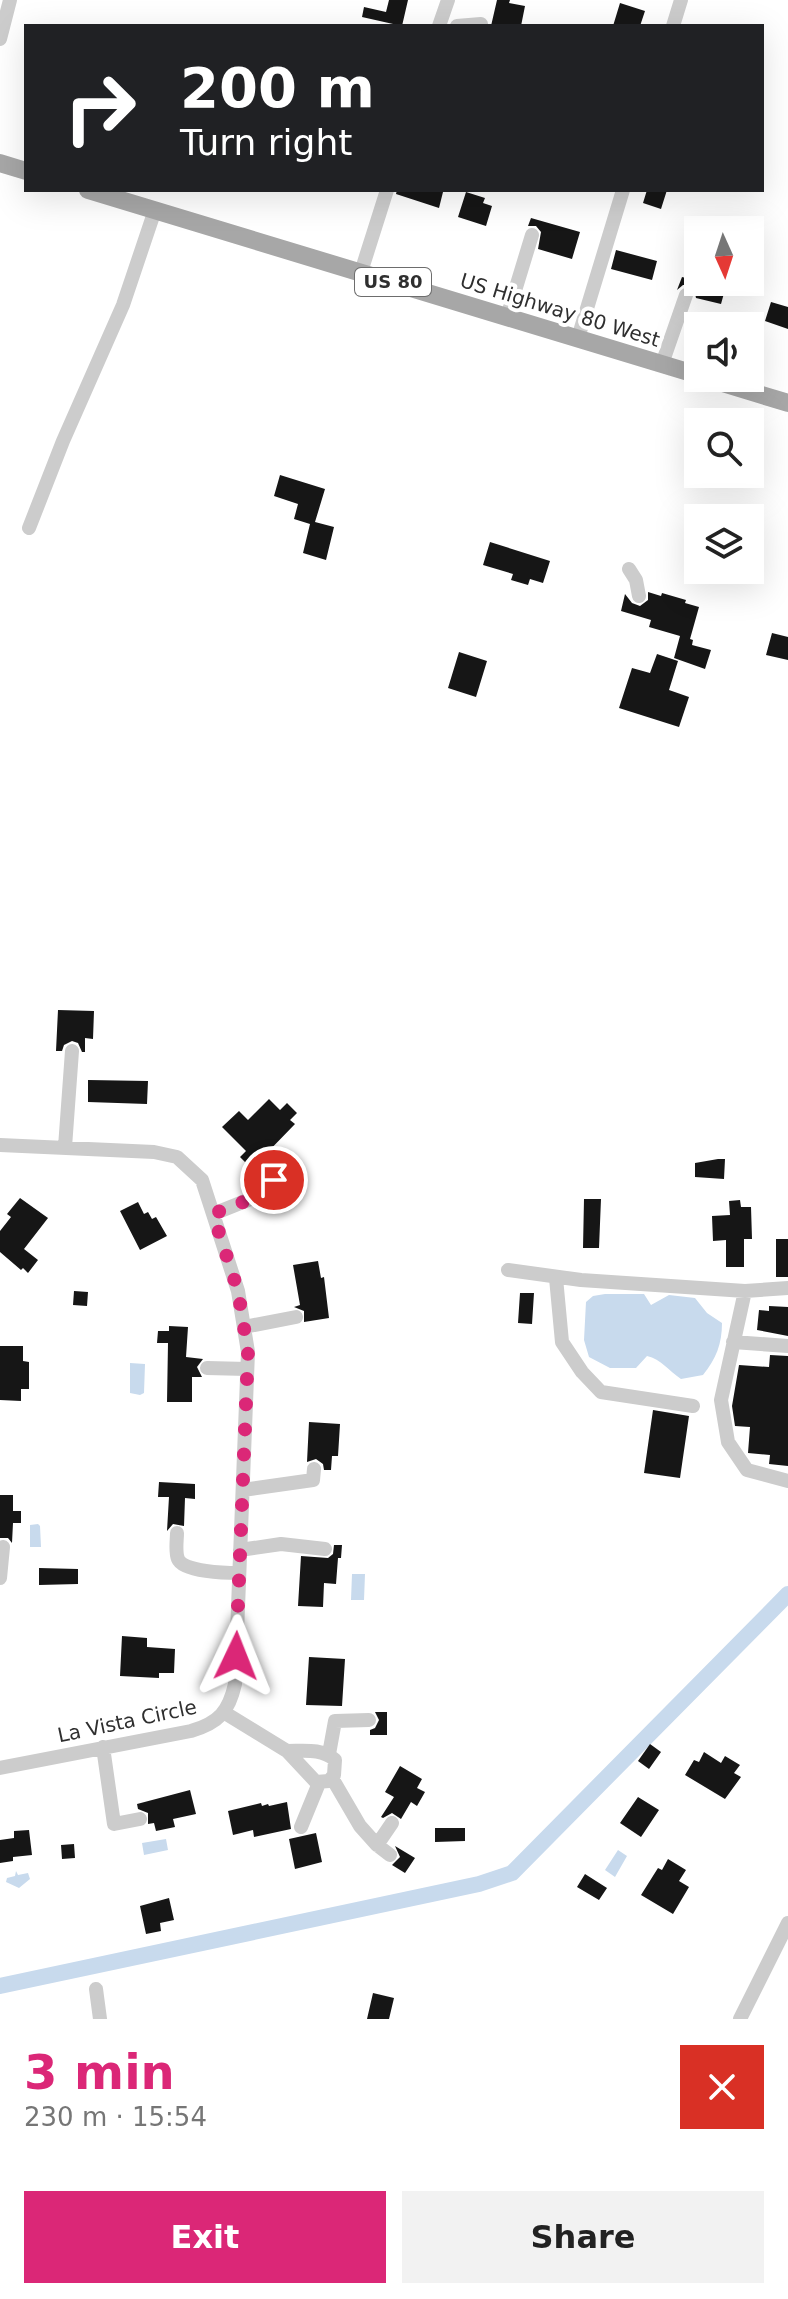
<!DOCTYPE html>
<html lang="en">
<head>
<meta charset="utf-8">
<style>
  :root { --surface:#fff; --page:#f2f2f2; --text:#222; --muted:#767676; --accent:#db2777 }
  body { margin:0; font-family:"DejaVu Sans",sans-serif; background:var(--page); color:var(--text); height:100vh; display:flex; flex-direction:column; font-size:30px; white-space:nowrap }
  * { box-sizing:border-box; margin:0 }
  p { font-size:26px; color:var(--muted) }
  .icon { flex:none; width:44px; height:44px; fill:none; stroke:currentColor; stroke-width:2; stroke-linecap:round; stroke-linejoin:round }
  .map { position:relative; height:2019px; overflow:hidden }
  .sheet { display:flex; flex-direction:column; background:var(--surface); flex:1 }
  .sheet>* { flex:none }
  .guide { position:absolute; left:24px; top:24px; width:740px; height:168px; border-radius:0px; box-shadow:0 8px 32px #0002; background:#202124; color:#fff; overflow:hidden }
  .needle { width:52px; rotate:177deg }
  .tools { position:absolute; left:684px; top:216px; display:grid; gap:16px }
  .tools a { display:grid; place-items:center; width:80px; height:80px; border-radius:0px; background:var(--surface); box-shadow:0 8px 32px #0002; font-size:40px }
  .pin { position:absolute; display:grid; place-items:center; width:68px; height:68px; color:#fff; margin:-34px; border:4px solid #fff; border-radius:50%; box-shadow:0 2px 8px #0007 }
  .me { position:absolute; width:88px; margin:-44px; rotate:2deg; stroke-linejoin:round; filter:drop-shadow(0 0 6px #0008) }
  .turn { display:flex; align-items:center; gap:28px; height:168px; padding:0 24px; font-size:36px }
  .turn .icon { width:104px; height:104px; stroke-width:2.5 }
  .turn b { display:block; font-size:56px; line-height:68px }
  .round { display:grid; place-items:center; flex:none; width:84px; height:84px; border-radius:0px; background:var(--page) }
  .summary { display:flex; align-items:center; justify-content:space-between; height:136px; padding:0 24px }
  h1 { font-size:48px; font-weight:700; line-height:60px; color:var(--accent) }
  .action { display:flex; gap:16px; margin-top:auto; padding:16px 24px }
  .action a { flex:1; height:92px; border-radius:0px; background:var(--accent); color:#fff; font-size:32px; font-weight:700; line-height:92px; text-align:center }
  .action a+a { background:var(--page); color:var(--text) }
  .map>svg:first-child { display:block }
</style>
</head>
<body>
<div class="map">
<svg width="788" height="2019" viewBox="0 0 788 2019">
  <rect width="100%" height="100%" fill="#fff"/>
  <!-- water -->
  <path fill="#c8daed" d="M605,1294h39l7,11 18,-10 26,3 12,15 15,10c0,21 -6,36 -19,52l-22,4c-12,-8 -20,-20 -34,-23l-11,12h-26l-21,-11 -5,-17 2,-38 7,-6z
    M130,1363l15,1 -1,29 -4,2 -10,-2z
    M38,1524l2,2 1,21h-11v-22z
    M352,1574h13l-1,26h-13z
    M166,1839l2,11 -24,5 -2,-12z
    M618,1850l9,6 -12,21 -10,-7z
    M16,1871l2,4 10,-2 2,6 -11,9 -13,-6 1,-4 8,-2z"/>
  <g fill="none" stroke-linecap="round" stroke-linejoin="round">
    <!-- canal -->
    <path stroke="#c8daed" stroke-width="16" d="M0,1986l479,-102 33,-11 276,-279"/>
  </g>
  <!-- building -->
  <path fill="#161616" d="M389,0h19l-6,26 -40,-9 2,-10 22,5z
    M497,0h13l-1,3 16,3 -4,20h-30z
    M620,3l25,8 -5,15h-27z
    M397,190h39l7,2 -4,16 -43,-14z
    M647,190h20l-6,19 -18,-6z
    M466,192l19,6 -2,5 9,3 -6,20 -28,-9z
    M531,218l49,14 -8,27 -34,-10 3,-17 -5,-6h-8z
    M616,250l41,11 -5,19 -41,-11z
    M688,275l10,3v4l28,4 -5,18 -25,-6 -2,-9 -5,-4h-6l-6,5 5,-13 4,1z
    M771,302l17,5v22l-23,-8z
    M280,475l45,14 -10,33 19,5 -8,33 -23,-7 7,-29 -16,-5 4,-15 -24,-8z
    M490,542l60,19 -7,22 -13,-4 -2,6 -17,-5 2,-6 -30,-9z
    M648,592l13,4 1,-3 24,7 -1,3 14,4 -9,32 3,1 -1,5 19,5 -6,19 -31,-11 6,-22 -31,-9 2,-7 -30,-9 4,-17 7,9 8,3 8,-6z
    M772,633l16,4v23l-22,-5z
    M459,652l28,9 -11,36 -28,-9z
    M657,654l21,7 -9,29 20,7 -10,30 -60,-19 13,-40 18,5z
    M58,1010l36,1 -1,28 -8,-1v14h-3l-4,-9 -6,-2 -8,4 -2,6h-6z
    M88,1080l60,1 -1,23 -59,-2z
    M269,1099l11,11 7,-7 10,10 -7,7 5,4 -33,34 -9,3 -3,6 -10,-10 6,-6 -24,-24 17,-16 9,9z
    M718,1159h7l-1,20 -29,-2v-14z
    M20,1198l28,20 -24,31 14,11 -10,13 -5,-5 -2,2 -21,-18v-21l11,-14 -4,-3z
    M584,1199h17l-2,49h-16z
    M740,1200l1,7h10l1,32h-8v28h-18v-27l-13,1 -1,-25 18,-1 -1,-14z
    M138,1202l6,12 4,-2 4,7 4,-2 11,19 -27,14 -20,-39z
    M776,1239h12v38h-12z
    M318,1261l3,17 3,-1 5,41 -25,4v-11l-10,-4 6,-2 -7,-40z
    M74,1291l14,1 -1,14 -14,-1z
    M520,1293h14l-2,31 -14,-1z
    M769,1306l19,1v29l-31,-6 2,-20 10,1z
    M169,1326l19,1 -2,30 17,2 -6,8 5,10h-10v25h-25l1,-59h-11l1,-12h11z
    M0,1346h23v15l6,1v27h-8v12l-21,-1z
    M770,1355l18,1v110l-19,-2 1,-9 -22,-2 2,-26 -15,-1 -3,-20 7,-41 30,2z
    M653,1410l36,6 -9,62 -36,-5z
    M309,1422l31,2 -2,32h-6l-1,14h-7l-1,-6 -7,-5 -9,3z
    M159,1482l36,2v15l-10,-1 -1,28 -11,-2 -6,7 2,-34h-11z
    M0,1495h13v16h8v12h-8l-1,20 -4,-5h-8z
    M334,1545h8l-1,13h-3l-2,26 -12,-1 -1,24 -25,-1 3,-50 27,2 5,-4z
    M39,1568l39,1v15l-39,1z
    M122,1636l25,2v9l28,2 -1,24h-15v5l-39,-2z
    M309,1657l36,2 -3,47 -36,-1z
    M375,1712h12v23h-17v-5l5,-2 4,-8z
    M650,1744l11,8 -12,17 -11,-8z
    M704,1752l17,11 4,-7 15,9 -6,8 7,4 -16,22 -40,-24 9,-15 5,2z
    M400,1766l22,13 -5,9 8,4 -8,14 -6,-4 -10,17 -9,-6 -9,5 -2,-1 13,-20 -9,-5z
    M190,1790l6,24 -23,5 2,8 -19,4 -2,-8 -6,1v-11l-10,-4 -1,-5z
    M638,1797l21,13 -18,27 -21,-14z
    M287,1802l4,27 -37,8 -1,-7 -20,5 -5,-24 33,-8 1,3 6,-2 1,2z
    M435,1828h30v13l-30,1z
    M29,1830l3,25 -19,2v4l-13,2v-23l14,-2v-7z
    M316,1833l6,29 -27,7 -6,-30z
    M74,1844l1,14 -13,1 -1,-14z
    M395,1846l20,12 -10,15 -13,-8 8,-8z
    M668,1859l18,11 -7,11 10,6 -16,27 -32,-19 17,-27 4,2z
    M585,1874l22,14 -8,12 -22,-13z
    M169,1898l5,22 -14,3 1,8 -15,3 -6,-28z
    M373,1993l21,5 -5,21h-22z"/>
  <g fill="none" stroke-linecap="round" stroke-linejoin="round">
    <!-- minor -->
    <path stroke="#ccc" stroke-width="14" d="M439,26l9,-26
      M457,26l24,-2
      M673,26l8,-26
      M0,39l10,-39
      M361,272l26,-82
      M507,317l25,-82
      M578,338l45,-148
      M662,364l24,-69
      M29,528l34,-87 60,-136 32,-95
      M629,569l7,11 3,16
      M0,1145l154,7 23,5 25,23 36,111 10,61 -13,332c-6,27 -16,39 -44,47l-191,37
      M65,1147l7,-96
      M213,1214l40,-16 21,-18 -14,-12
      M508,1270l73,10 164,11 43,-3
      M556,1278l6,64 20,30 19,20 92,14
      M745,1291l-24,109 7,42 19,28 41,11
      M244,1327l52,-10
      M733,1342l55,4
      M207,1368l40,1
      M243,1490l70,-10 1,-11
      M177,1533c0,7 -2,19 1,26 5,13 49,14 61,14
      M240,1550l41,-6 44,5
      M0,1578l3,-31
      M225,1713l62,38 29,31 13,-1 5,-6 1,-15c-13,-12 -31,-9 -48,-9
      M103,1747l11,77 26,-5
      M329,1754l6,-33 34,-1
      M332,1778l28,48 17,19 15,-22
      M301,1827l18,-44
      M377,1845l13,10
      M96,1989l4,30
      M740,2019l48,-96"/>
    <!-- major -->
    <path stroke="#a7a7a7" stroke-width="18" d="M0,163l26,8
      M88,190l610,185
      M706,378l82,25"/>
  </g>
  <g fill="none" stroke-linecap="round" stroke-linejoin="round">
    <!-- route -->
    <path stroke="#db2777" stroke-width="14" stroke-dasharray="0 25.2" d="M236,1656l12,-304 -10,-61 -25,-77 40,-16 21,-18"/>
  </g>
  <g text-anchor="middle" stroke-width="8" stroke-linejoin="round" paint-order="stroke">
    <!-- shield labels -->
    <rect fill="#fff" stroke="#6d6d6d" stroke-width="2" x="355" y="268" width="76" height="28" rx="6"/>
    <g font-size="18" font-weight="bold" fill="#2f2f2f">
      <text x="393" y="288">US 80</text>
    </g>
    <!-- street labels -->
    <g font-size="20" fill="#2f2f2f" stroke="#fff">
      <text transform="translate(560 310) rotate(17)" y="7">US Highway 80 West</text>
      <text transform="translate(127 1721) rotate(-12)" y="7">La Vista Circle</text>
    </g>
  </g>
</svg>
<div class="tools">
<a><svg class="needle" viewBox="-14 -14 28 28"><path d="M0-13l5 13h-10z" fill="#e53935"/><path d="M0 13l5-13h-10z" fill="#767676"/></svg></a>
<a><svg class="icon" aria-label="sound" viewBox="0 0 24 24"><path d="M4 9h4l5-4v14l-5-4H4zM17 9q2 3 0 6"/></svg></a>
<a><svg class="icon" aria-label="search" viewBox="0 0 24 24"><circle cx="10" cy="10" r="6"/><path d="M15 15l6 6"/></svg></a>
<a><svg class="icon" aria-label="layers" viewBox="0 0 24 24"><path d="M12 4l9 5-9 5-9-5zM3 14l9 5 9-5"/></svg></a>
</div>
<div class="pin" style="left:274px;top:1180px;background:#d93025"><svg class="icon" aria-label="arrive" viewBox="0 0 24 24"><path d="M6 21V4h12l-3 4 3 4H6"/></svg></div>
<svg class="me" style="left:236px;top:1656px" viewBox="-20 -20 40 40"><path d="M0-17L14 15 0 8-14 15z" fill="#db2777" stroke="#fff" stroke-width="4"/></svg>
<div class="guide">
<div class="turn"><svg class="icon" aria-label="right" viewBox="0 0 24 24"><path d="M7 20v-9h11M14 6l5 5-5 5"/></svg><div><b>200 m</b>Turn right</div></div>
</div>
</div>
<section class="sheet">
<div class="summary"><div><h1>3 min</h1><p>230 m · 15:54</p></div><a class="round" style="background:#d93025;color:#fff"><svg class="icon" aria-label="close" viewBox="0 0 24 24"><path d="M6 6l12 12M18 6L6 18"/></svg></a></div>
<div class="action"><a>Exit</a><a>Share</a></div>
</section>
</body>
</html>
